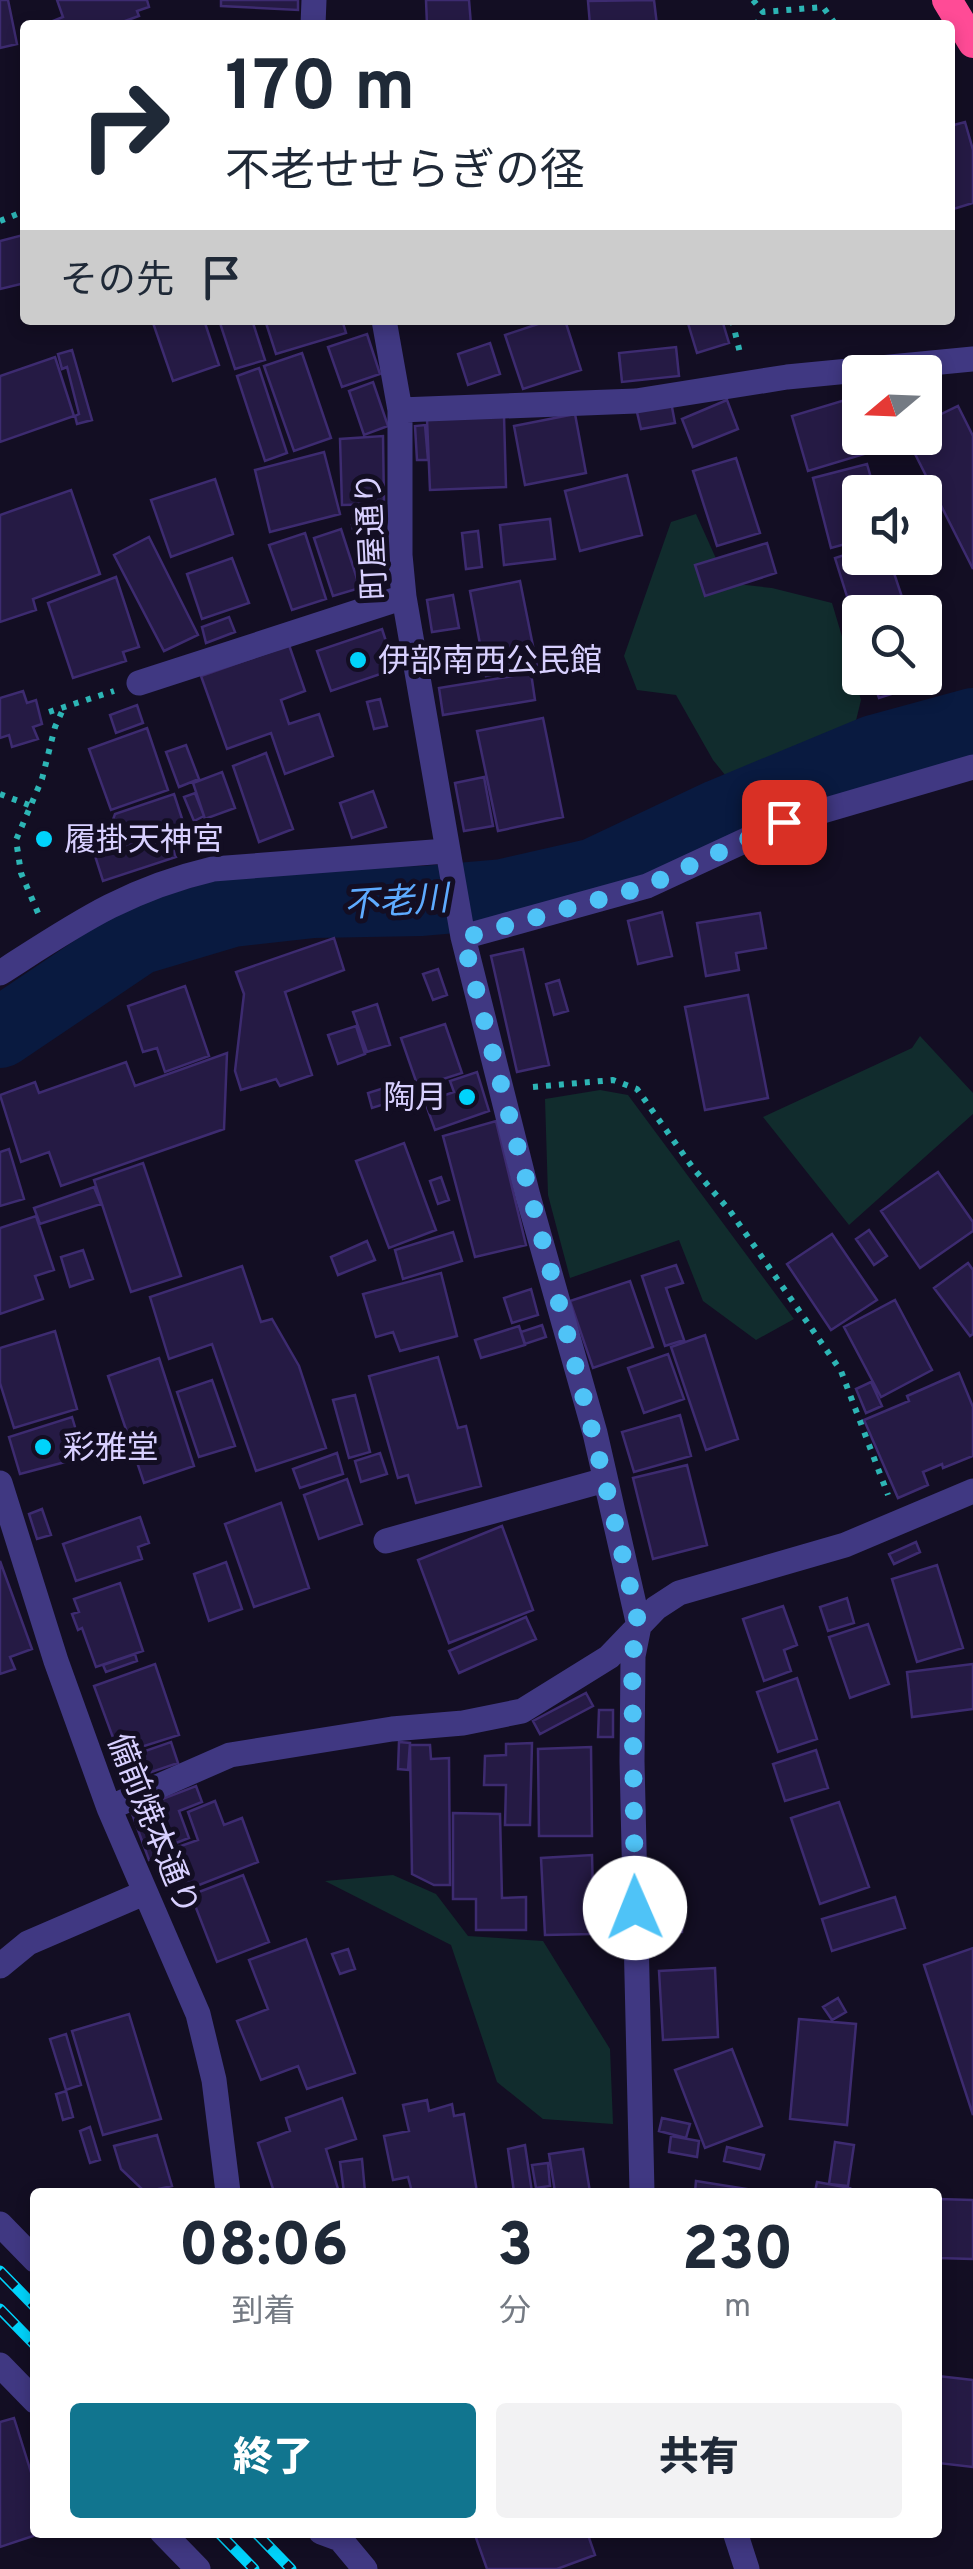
<!DOCTYPE html>
<html lang="ja">
<head>
<meta charset="utf-8">
<style>
  :root { --surface:#fff; --page:#f2f2f3; --text:#1f2937; --muted:#747a83; --accent:#11758f }
  body { margin:0; font-family:Overpass,"Noto Sans JP",sans-serif; background:var(--page); color:var(--text); height:100vh; display:flex; flex-direction:column; font-size:38px; white-space:nowrap }
  * { box-sizing:border-box; margin:0 }
  p { font-size:32px; color:var(--muted) }
  .icon { flex:none; width:55px; height:55px; fill:none; stroke:currentColor; stroke-width:2; stroke-linecap:round; stroke-linejoin:round }
  .map { position:relative; flex:1; overflow:hidden }
  .details { position:absolute; left:30px; top:2188px; width:912px; height:350px; display:flex; flex-direction:column; background:var(--surface); border-radius:10px; box-shadow:0 5px 15px #0003 }
  .details>* { flex:none }
  .top-card { position:absolute; left:20px; top:20px; width:935px; height:305px; border-radius:10px; box-shadow:0 5px 15px #0003; background:#fff; color:var(--text); overflow:hidden }
  .needle { width:65px; rotate:251deg }
  .tools { position:absolute; left:842px; top:355px; display:grid; gap:20px }
  .tools a { display:grid; place-items:center; width:100px; height:100px; border-radius:10px; background:var(--surface); box-shadow:0 5px 15px #0003; font-size:50px }
  .pin { position:absolute; display:grid; place-items:center; width:85px; height:85px; color:#fff; margin:-42px; border-radius:20px; box-shadow:0 5px 15px #0006 }
  .me { position:absolute; width:110px; margin:-55px; rotate:359deg; stroke-linejoin:round; filter:drop-shadow(0 0 8px #0008) }
  .turn { display:flex; align-items:center; gap:35px; height:210px; padding:0 40px; font-size:45px }
  .turn .icon { width:130px; height:130px; stroke-width:2.5 }
  .turn b { display:block; font-size:70px; line-height:85px }
  .then { display:flex; align-items:center; height:95px; padding:0 40px; background:#0003; gap:20px; font-size:38px }
  .eta { display:flex; justify-content:space-evenly; align-items:center; height:170px; text-align:center }
  .eta b { font-size:60px; font-weight:800; line-height:70px }
  .cta { display:flex; gap:20px; margin-top:auto; padding:20px 40px }
  .cta a { flex:1; height:115px; border-radius:10px; background:var(--accent); color:#fff; font-size:40px; font-weight:800; line-height:115px; text-align:center }
  .cta a+a { background:var(--page); color:var(--text) }
  .map>svg:first-child { display:block }
</style>
</head>
<body>
<div class="map">
<svg width="973" height="2569" viewBox="0 0 973 2569">
  <rect width="100%" height="100%" fill="#130e23"/>
  <!-- green -->
  <path fill="#112c2d" d="M696,514l31,69 45,5 60,15 29,97 -10,41 -117,45 -21,-26 -37,-65 -39,-5 -13,-34 47,-134z
    M920,1036l53,57v21l-124,111 -86,-108 149,-69z
    M600,1090l28,5 166,224 -38,21 -53,-39 -24,-61 -109,38 -22,-83 -3,-96z
    M393,1875l43,19 32,42 75,5 67,108 3,75 -70,-5 -46,-37 -46,-137 -126,-64z"/>
  <g fill="none" stroke-linecap="round" stroke-linejoin="round">
    <!-- river -->
    <path stroke="#091a40" stroke-width="70" d="M0,1033l138,-93 94,-28 81,-9 109,-2 81,-7 92,-21 125,-59 154,-64 99,-27"/>
  </g>
  <!-- building -->
  <path fill="#251a44" stroke="#3d2b70" stroke-width="2.5" d="M0,0h8l9,44 -17,4z
    M57,0h90l2,7 -12,4 2,5 -25,9h-71l20,-8z
    M221,0h77v10l-77,-4z
    M426,0h43l2,25h-44z
    M654,0l3,25h-67l-2,-24z
    M965,122l8,28v53l-23,7v-84z
    M23,235l2,48 -25,6v-48z
    M152,320h52l15,45 -46,16z
    M219,320h33l13,40 -30,9z
    M265,320h77l4,13 -70,21z
    M550,320h15l16,50 -58,19 -18,-54z
    M687,320h35l7,23 -32,10z
    M367,334l13,40 -38,13 -14,-40z
    M490,343l10,31 -32,11 -10,-31z
    M676,347l3,29 -57,6 -3,-29z
    M72,350l20,70 -15,4 -2,-8 4,-2 -12,-47 -5,2 -4,-15z
    M302,353l29,85 -37,13 -30,-85z
    M55,357l19,59 -74,26v-66z
    M259,368l28,85 -22,8 -28,-85z
    M373,382l15,44 -24,9 -15,-44z
    M855,397l5,18v23h7l4,14 -63,19 -16,-55z
    M727,400l11,29 -45,18 -11,-28z
    M671,402l4,21 -34,6 -5,-21z
    M958,406l15,30v133l-66,-131h18v-16z
    M575,414l11,59 -61,12 -11,-59z
    M504,416l2,71 -76,3 -3,-71z
    M425,425l3,35h-11l-2,-34z
    M383,436l1,68 -42,1 -2,-66z
    M324,452l16,62 -70,18 -15,-62z
    M736,458l24,75 -43,13 -24,-75z
    M867,464l8,28h-15v48l-29,8 -18,-70z
    M627,475l15,60 -62,16 -15,-60z
    M215,479l18,55 -62,23 -20,-57z
    M71,490l29,84 -67,25 3,11 -36,12v-107z
    M550,519l5,40 -51,6 -4,-40z
    M377,520l7,30 -25,6 -7,-31z
    M341,529l19,59 -27,8 -19,-58z
    M478,531l4,36 -16,2 -4,-36z
    M305,533l21,66 -34,11 -23,-65z
    M149,537l49,98 -34,16 -50,-96z
    M767,543l9,30 -71,23 -10,-31z
    M860,550v8h29l18,54h-47v26l-25,-80z
    M232,558l17,45 -47,16 -15,-45z
    M116,577l23,70 -16,5 3,9 -53,17 -25,-75z
    M520,581l17,85 -51,10 -16,-85z
    M453,595l6,33 -27,4 -5,-32z
    M229,617l6,15 -29,11 -4,-16z
    M382,629l13,40 -64,22 -14,-40z
    M289,645l16,46 -24,9 8,24 30,-10 14,42 -48,18 -14,-41 -44,16 -26,-73z
    M925,671l4,11 -50,16 -7,-20h53z
    M531,673l4,27 -92,15 -4,-27z
    M23,691l4,12 9,-3 6,24 -9,3 5,12 -26,8 -3,-12 -9,3v-40z
    M380,699l7,27 -13,3 -7,-27z
    M137,705l6,18 -27,10 -6,-18z
    M543,718l20,99 -65,14 -21,-100z
    M147,728l21,62 -57,20 -22,-61z
    M186,745l13,34 -20,8 -13,-35z
    M266,753l27,76 -34,13 -26,-76z
    M222,772l13,36 -30,11 -12,-36z
    M484,777l9,49 -29,5 -9,-48z
    M373,791l13,36 -34,11 -12,-35z
    M195,793l9,23 -10,5 -10,-24z
    M174,794l15,46 -17,6 4,11 -73,24 -13,-41 18,-6 7,-20z
    M662,912l10,44 -34,8 -10,-43z
    M760,913l6,35 -30,5 3,17 -33,6 -9,-53z
    M334,938l10,32 -59,22 27,83 -32,11 -4,-7 -35,11 -6,-19 9,-77 -8,-22z
    M523,949l26,116 -32,7 -26,-116z
    M438,969l9,26 -14,5 -10,-26z
    M559,980l9,31 -14,4 -8,-31z
    M185,986l24,70 -44,16 -8,-24 -14,4 -15,-46z
    M748,995l20,103 -63,12 -20,-103z
    M377,1004l13,41 -23,7 -14,-40z
    M445,1024l17,49 -44,14 -17,-49z
    M356,1026l9,28 -27,10 -10,-29z
    M227,1053l-3,76 -163,57 -12,-34 -28,10 -21,-67 35,-13 4,11 87,-31 9,24z
    M477,1072l12,39 -54,19 -10,-28 29,-10 -4,-11z
    M403,1082l4,15 -35,11 -4,-15z
    M496,1121l30,124 -51,12 -32,-121z
    M404,1143l32,87 -47,18 -33,-87z
    M9,1149l15,50 -24,7v-54z
    M143,1163l38,113 -50,16 -37,-112z
    M938,1172l35,50v9l-53,37 -39,-57z
    M441,1177l8,23 -11,4 -8,-23z
    M94,1187l7,17 -61,20 -6,-16z
    M36,1216l18,54 -19,6 8,23 -43,15v-86z
    M869,1230l18,26 -13,9 -18,-26z
    M453,1232l9,29 -59,18 -8,-29z
    M832,1234l45,66 -46,30 -44,-66z
    M367,1241l8,19 -37,15 -7,-18z
    M83,1250l10,29 -23,8 -9,-30z
    M968,1263l5,7v64l-3,2 -36,-48z
    M676,1265l7,18 -17,5 18,52 -19,6 -23,-70z
    M242,1266l19,56 11,-3 27,47 27,82 -70,23 -44,-127 -43,15 -19,-62z
    M441,1273l16,63 -57,15 -7,-19 -17,5 -13,-43z
    M630,1281l23,66 -60,21 -23,-67z
    M531,1289l7,26 -26,8 -8,-25z
    M895,1300l37,70 -51,27 -37,-70z
    M542,1325l4,12 -21,7 -4,-12z
    M519,1326l6,19 -44,13 -6,-18z
    M55,1331l22,78 -63,19 -14,-45v-35z
    M705,1335l33,104 -32,11 -35,-103z
    M668,1354l16,45 -40,14 -16,-45z
    M438,1357l20,71 8,-2 15,60 -65,17 -8,-28 -10,3 -29,-102z
    M159,1358l35,108 -50,17 -36,-107z
    M959,1373l14,34v49l-30,12 -1,-4 -19,8 5,13 -30,13 -34,-78 45,-19 -2,-5z
    M212,1380l23,66 -36,11 -22,-65z
    M871,1382l11,24 -16,7 -10,-24z
    M355,1395l15,57 -21,6 -16,-58z
    M680,1415l11,41 -57,16 -12,-40z
    M72,1417l12,40 -64,17 -11,-37z
    M337,1453l6,21 -43,14 -7,-19z
    M380,1453l7,21 -26,8 -6,-21z
    M687,1465l20,80 -54,14 -20,-81z
    M347,1479l15,45 -43,15 -15,-44z
    M281,1503l28,85 -55,19 -29,-83z
    M42,1509l9,26 -14,4 -8,-25z
    M140,1517l9,26 -11,4 4,12 -66,22 -13,-37z
    M502,1526l31,84 -84,33 -31,-83z
    M916,1542l4,10 -26,12 -5,-10z
    M0,1561l32,88 -22,8 5,12 -15,5z
    M226,1562l16,47 -33,12 -15,-47z
    M937,1565l26,83 -46,14 -25,-83z
    M120,1583l23,68 -47,16 -14,-39 -4,2 -6,-16 7,-2 -5,-13z
    M847,1598l7,25 -26,8 -8,-24z
    M783,1606l14,39 -13,5 7,21 -27,10 -21,-62z
    M526,1617l10,22 -77,34 -10,-22z
    M868,1624l21,60 -39,14 -21,-61z
    M135,1654l2,7 -31,11 -3,-7z
    M155,1664l24,71 -60,19 -25,-68z
    M973,1664v45l-61,8 -5,-45z
    M797,1678l20,61 -39,13 -21,-60z
    M586,1693l7,13 -53,28 -7,-13z
    M599,1710h14v27h-15z
    M171,1742l7,21 -53,18 -6,-21z
    M399,1742l11,1 -2,27 -10,-1z
    M532,1743l-2,82h-25l1,-40h-22l1,-29 21,-1v-11z
    M410,1745h20l1,14 18,-1 1,127h-16l-22,-11z
    M591,1747l1,89h-53l-1,-87z
    M816,1750l12,38 -43,13 -12,-37z
    M196,1786l6,16 -23,9 10,27 -21,8 3,7 -22,7 -18,-49z
    M215,1801l9,24 18,-7 16,44 -77,30 -9,-25 9,-4 -6,-15 23,-8 -10,-28z
    M839,1802l30,85 -49,17 -29,-86z
    M453,1813l47,1 2,84 24,-1v33h-50v-31h-23z
    M592,1855l2,79 -49,1 -4,-77z
    M243,1875l26,67 -52,20 -26,-67z
    M895,1897l10,31 -73,23 -10,-32z
    M659,1909h24l-1,23h-24z
    M306,1939l49,134 -48,16 -9,-23 -37,14 -24,-59 31,-12 -19,-49z
    M973,1948v167l-49,-150z
    M348,1949l7,20 -15,5 -8,-20z
    M715,1968l3,69 -55,3 -4,-69z
    M838,1998l8,14 -14,8 -9,-13z
    M129,2014l32,105 -58,16 -31,-104z
    M799,2019l57,5 -9,101 -57,-6z
    M66,2034l15,51 -15,5 -16,-51z
    M732,2049l30,77 -57,22 -30,-78z
    M66,2091l7,26 -10,3 -7,-26z
    M342,2098l14,41 -30,10 12,40 -9,3h-55l-16,-49 32,-12 -4,-13z
    M427,2100l2,11 23,-7 2,12 10,-2 13,78h-65l-4,-15 -15,3 -9,-44 25,-5 -6,-26z
    M662,2118l28,6 -4,14 -27,-7z
    M90,2127l10,33 -10,3 -10,-32z
    M157,2135l15,51 -27,6 -24,-23 -7,-23z
    M671,2136l28,5 -2,16 -28,-5z
    M835,2142l19,3 -6,41 -19,-2z
    M525,2145l7,47h-18l-6,-43z
    M727,2147l37,8 -4,14 -36,-8z
    M583,2149l7,43h-35l-6,-38z
    M362,2159l3,33h-21l-4,-30z
    M548,2163l2,23 -14,2 -4,-23z
    M696,2181l70,11h-71z
    M817,2182l33,6 -1,4h-34z
    M938,2199l35,1v59l-35,-1z
    M938,2376l35,4v87l-35,-4z
    M14,2418l21,67v47h10l-45,15v-125z
    M474,2532h113l8,23 -38,14h-70z"/>
  <g fill="none" stroke-linecap="round" stroke-linejoin="round">
    <!-- path -->
    <path stroke="#2db5b5" stroke-width="6" stroke-dasharray="5 8" stroke-linecap="butt" d="M753,0l10,12 60,-5 13,18
      M756,25l7,-13
      M0,221l25,-10
      M732,320l8,33
      M49,712l65,-21
      M0,794l29,11
      M38,913l-17,-40 -5,-33 26,-61 13,-52 9,-20
      M533,1087l80,-7 24,9 56,79 37,43 111,160 47,124"/>
    <!-- minor -->
    <path stroke="#403882" stroke-width="25" d="M313,25l1,-25
      M384,320l16,90v145l4,42 59,340 65,259 67,237 44,193 -6,30 -1,105 10,431
      M400,410l236,-9 151,-24 186,-18
      M139,683l265,-86
      M463,937l184,-51 138,-64 188,-55
      M0,973c75,-48 124,-83 213,-104l233,-18
      M0,1483l56,178 53,147 89,206 16,66 14,112
      M386,1541l219,-61
      M109,1808l121,-53 162,-26 71,-6 59,-12 87,-54 47,-49 23,-15 166,-48 128,-54
      M0,1966l28,-23 116,-50
      M0,2224l35,36
      M0,2365l35,36
      M162,2532l36,37
      M321,2532l19,7 25,30
      M735,2532l12,37"/>
    <!-- highway -->
    <path stroke="#ff4b96" stroke-width="30" d="M947,0l26,43"/>
    <!-- rail casing -->
    <g stroke="#00d3fb" stroke-width="11">
      <path id="rail" d="M0,2271l35,36
        M0,2309l35,36
        M218,2532l36,37
        M255,2532l36,37"/>
    </g>
    <!-- rail -->
    <use href="#rail" stroke="#130e23" stroke-width="8" stroke-dasharray="22" stroke-linecap="butt"/>
  </g>
  <g fill="none" stroke-linecap="round" stroke-linejoin="round">
    <!-- route -->
    <path stroke="#4fc3f7" stroke-width="18" stroke-dasharray="0 32.4" d="M635,1908l-3,-252 7,-30c-52,-231 -118,-459 -176,-688l184,-52 137,-64"/>
  </g>
  <!-- markers -->
  <g fill="#00d3fb" stroke="#130e23" stroke-width="4">
    <circle cx="358" cy="660" r="10"/>
    <circle cx="44" cy="839" r="10"/>
    <circle cx="467" cy="1097" r="10"/>
    <circle cx="43" cy="1447" r="10"/>
  </g>
  <g text-anchor="middle" stroke-width="10" stroke-linejoin="round" paint-order="stroke">
    <!-- street labels -->
    <g font-size="32" fill="#d8d0ff" stroke="#130e23">
      <text transform="translate(371 536) rotate(-93)" y="11">町屋通り</text>
      <text transform="translate(154 1824) rotate(68)" y="11">備前焼本通り</text>
    </g>
    <!-- poi labels -->
    <g font-size="32" fill="#d8d0ff" stroke="#130e23" text-anchor="start">
      <text x="378" y="671">伊部南西公民館</text>
      <text x="64" y="850">履掛天神宮</text>
      <text x="447" y="1108" text-anchor="end">陶月</text>
      <text x="63" y="1458">彩雅堂</text>
    </g>
    <!-- water labels -->
    <g font-size="35" font-style="italic" fill="#5eabff" stroke="#130e23">
      <text transform="translate(396 901) rotate(-4)" y="12">不老川</text>
    </g>
  </g>
</svg>
<div class="tools">
<a><svg class="needle" viewBox="-14 -14 28 28"><path d="M0-13l5 13h-10z" fill="#e53935"/><path d="M0 13l5-13h-10z" fill="#747a83"/></svg></a>
<a><svg class="icon" aria-label="sound" viewBox="0 0 24 24"><path d="M4 9h4l5-4v14l-5-4H4zM17 9q2 3 0 6"/></svg></a>
<a><svg class="icon" aria-label="search" viewBox="0 0 24 24"><circle cx="10" cy="10" r="6"/><path d="M15 15l6 6"/></svg></a>
</div>
<div class="pin" style="left:784px;top:822px;background:#d93025"><svg class="icon" aria-label="arrive" viewBox="0 0 24 24"><path d="M6 21V4h12l-3 4 3 4H6"/></svg></div>
<svg class="me" style="left:635px;top:1908px" viewBox="-20 -20 40 40"><circle r="19" fill="#fff"/><path d="M0-13L10 11 0 6-10 11z" fill="#4fc3f7"/></svg>
<div class="top-card">
<div class="turn"><svg class="icon" aria-label="right" viewBox="0 0 24 24"><path d="M7 20v-9h11M14 6l5 5-5 5"/></svg><div><b>170 m</b>不老せせらぎの径</div></div>
<div class="then">その先<svg class="icon" aria-label="arrive" viewBox="0 0 24 24"><path d="M6 21V4h12l-3 4 3 4H6"/></svg></div>
</div>
<section class="details">
<div class="eta">
<div><b>08:06</b><p>到着</p></div>
<div><b>3</b><p>分</p></div>
<div><b>230</b><p>m</p></div>
</div>
<div class="cta"><a>終了</a><a>共有</a></div>
</section>
</div>
</body>
</html>
